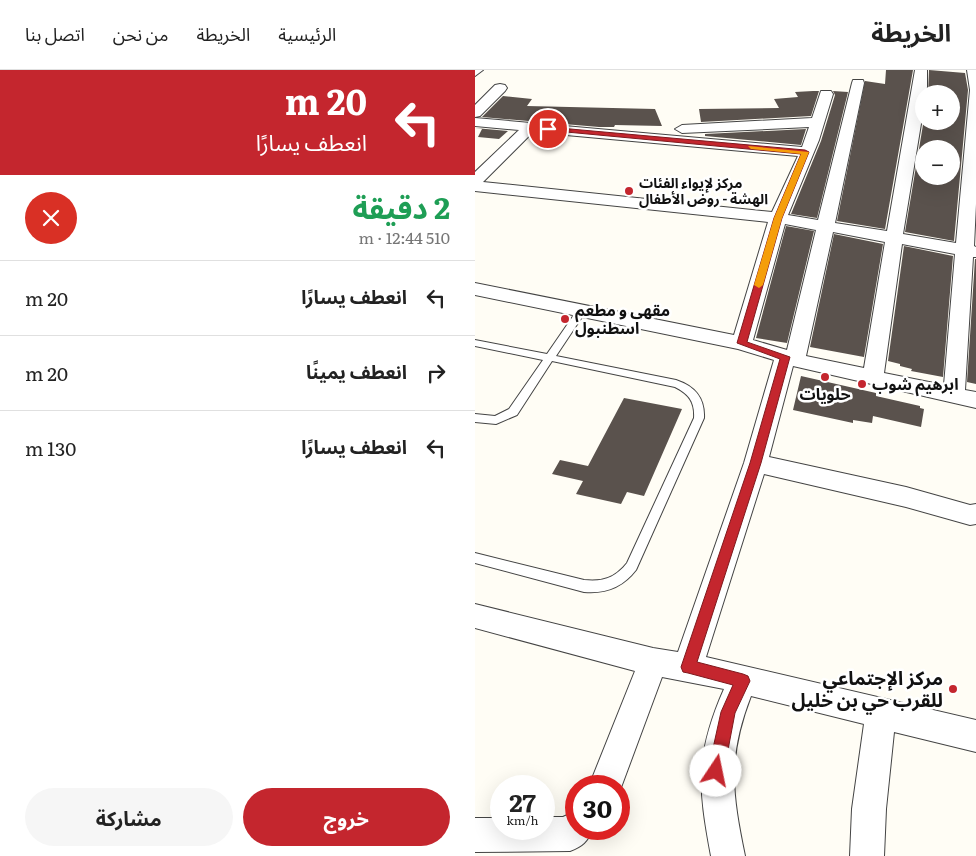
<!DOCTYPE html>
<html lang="ar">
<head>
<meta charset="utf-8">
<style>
  :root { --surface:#fff; --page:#f6f6f6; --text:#222; --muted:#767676; --line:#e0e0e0; --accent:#c4262e }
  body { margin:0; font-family:Literata,"Noto Sans Arabic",serif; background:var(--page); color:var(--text); direction:rtl; height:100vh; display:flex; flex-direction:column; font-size:19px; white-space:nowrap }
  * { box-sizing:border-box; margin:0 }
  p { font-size:16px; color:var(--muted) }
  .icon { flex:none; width:28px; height:28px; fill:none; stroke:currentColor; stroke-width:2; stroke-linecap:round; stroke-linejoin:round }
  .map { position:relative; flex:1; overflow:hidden; direction:ltr }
  .side { display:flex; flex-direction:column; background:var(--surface); width:475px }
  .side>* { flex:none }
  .guide { background:#c4262e; color:#fff; overflow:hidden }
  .controls { position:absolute; left:440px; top:15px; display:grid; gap:10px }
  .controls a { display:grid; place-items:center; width:45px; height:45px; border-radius:50%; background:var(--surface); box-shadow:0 5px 20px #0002; font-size:25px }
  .speed { position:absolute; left:15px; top:705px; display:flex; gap:10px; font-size:25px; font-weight:700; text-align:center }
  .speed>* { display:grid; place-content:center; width:65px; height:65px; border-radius:50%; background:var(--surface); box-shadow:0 5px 20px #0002; line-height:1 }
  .speed small { font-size:12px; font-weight:400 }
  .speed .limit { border:8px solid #d22; background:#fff; color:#111 }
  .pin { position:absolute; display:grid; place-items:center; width:42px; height:42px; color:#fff; margin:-21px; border:2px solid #fff; border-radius:50%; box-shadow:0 1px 5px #0007 }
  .me { position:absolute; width:55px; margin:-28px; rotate:11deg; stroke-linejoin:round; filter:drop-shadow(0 0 4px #0008) }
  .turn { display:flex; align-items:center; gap:18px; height:105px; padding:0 25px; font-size:22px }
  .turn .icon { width:65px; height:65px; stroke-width:2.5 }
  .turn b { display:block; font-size:35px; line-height:42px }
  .round { display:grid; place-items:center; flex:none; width:52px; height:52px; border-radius:26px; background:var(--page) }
  .summary { display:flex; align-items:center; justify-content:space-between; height:85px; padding:0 25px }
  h1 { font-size:30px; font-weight:700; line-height:38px; color:#1e9e55 }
  .cta { display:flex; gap:10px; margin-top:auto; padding:10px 25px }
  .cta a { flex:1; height:58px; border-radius:30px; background:var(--accent); color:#fff; font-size:20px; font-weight:700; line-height:58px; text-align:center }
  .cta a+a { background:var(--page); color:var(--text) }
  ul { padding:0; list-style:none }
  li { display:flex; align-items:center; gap:15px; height:75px; padding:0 25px; border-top:1px solid var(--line) }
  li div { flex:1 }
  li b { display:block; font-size:19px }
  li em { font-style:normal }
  header { display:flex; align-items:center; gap:30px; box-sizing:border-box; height:70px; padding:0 25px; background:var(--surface); border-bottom:1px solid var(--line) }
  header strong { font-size:24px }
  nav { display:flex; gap:28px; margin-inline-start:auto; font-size:18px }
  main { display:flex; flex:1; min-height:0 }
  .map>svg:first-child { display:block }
</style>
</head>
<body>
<header>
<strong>الخريطة</strong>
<nav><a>الرئيسية</a><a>الخريطة</a><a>من نحن</a><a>اتصل بنا</a></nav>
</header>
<main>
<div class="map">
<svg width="501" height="786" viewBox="0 0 501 786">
  <rect width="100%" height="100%" fill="#fffdf5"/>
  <!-- building -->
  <path fill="#5a524d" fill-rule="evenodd" d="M411,0h27l-28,159 -48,-8 28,-140 20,3z
    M454,0l36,3 3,17 -14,151 -49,-9 19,-113v2h27v-27h-23zM449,79h27v27h-27z
    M338,21h6l-8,25 -110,6 -2,-13 80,-1 -5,-9 24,-2 -3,-5z
    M358,21l15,1 -31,126 -26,-4 30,-73 14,-46z
    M28,26l29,3 -5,7 128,3 7,17 -47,-1 -1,2h-15l-117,-10z
    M0,58l33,3 -9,8 -21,-2 4,-8z
    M331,59l-5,16 -96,-9v-2z
    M311,156l28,5 -27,112 -31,-5z
    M359,164l49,10 -19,113 -54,-10z
    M429,176l49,10 -10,121 -32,-6 1,-2 -12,-3v-2l-12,-3z
    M500,189h1v125l-9,-2z
    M326,306l75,17v3l44,10v2l4,1 -3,18 -48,-11 -1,7 -19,-3v3l-60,-13z
    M149,328l58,11 -38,87 -17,-4 -6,12 -45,-10 7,-13 -31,-7 8,-14 28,6z"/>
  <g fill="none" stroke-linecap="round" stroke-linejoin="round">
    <!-- lane casing -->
    <g stroke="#444" stroke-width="2">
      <path id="lane" d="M106,238l5,3 -30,45 120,24c18,6 29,17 28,38l-68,152c-13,17 -30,24 -52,22l-109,-29v-10l109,27c19,2 31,-2 43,-17l67,-145c1,-16 -5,-24 -19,-31l-123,-26 -35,54 -21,9 -21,-2v-8l20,2 14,-7 34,-49 -68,-14v-6l72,14 31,-45z"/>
    </g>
    <!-- street casing -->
    <g stroke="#444" stroke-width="2">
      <path id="street" d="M0,0h8l-8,6z
        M440,0h12v17l-24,147 53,9 14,-153 -3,-20h9v134l-2,42 2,1v10h-3l-8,133 11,2v16l-183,-42 -24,91 137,30 64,18 6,-1v20l-6,1 -64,-18 -142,-33 -58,183 270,63v32l-82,-20 -8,77 -2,47h-34l2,-47 12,-85 -113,-28c-24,62 -19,97 -6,160h-34c-13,-69 -16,-101 13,-167l-62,-12 -43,116v-7h-30l46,-115 -160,-43v-24l178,44 25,4 66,-189 30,-103 -36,-11 -263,-54v-12l259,52 34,-113 -293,-31v-19l44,-42 -44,-4v-8l327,29 7,-20 -127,6 -7,-4 7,-4 130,-7 9,-27h10l2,3 -14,46 -31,75 30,5 34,-137 1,-3h10l1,3 -29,140 52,8zM58,62l265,24 -26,56 -289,-30zM310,154l31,6 -29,120 -34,-10zM358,162l52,10 -21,126 -58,-12zM427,174l53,10 -11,131 -60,-12z
        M25,14l5,1 2,3 -2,3 -25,25 -5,1v-12l20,-20z
        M101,741v18h17c-6,13 -10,17 -23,22l-95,1v-34h26v11h43v-12h19z"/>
    </g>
    <!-- lane -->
    <use href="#lane" fill="#fff" fill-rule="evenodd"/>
    <!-- street -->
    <use href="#street" fill="#fff" fill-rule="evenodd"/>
  </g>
  <!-- route -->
  <path fill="#c4262e" stroke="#7f191e" d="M73,57l257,23 4,2 -27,66 -35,124 43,15 -29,106 -64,199 46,12 5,2 2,5 -15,32 -11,58 -3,6 -5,2 -6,-2 -2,-6 13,-59 12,-27 -45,-12 -5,-1 -2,-5 69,-204 30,-104 -43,-16 37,-125 27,-64 -256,-24z"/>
  <!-- slow -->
  <path fill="#f59e0b" d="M273,76l61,6 -27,66 -19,67 -4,3 -5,-3 20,-67 27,-64 -50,-5z"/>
  <!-- markers -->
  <g fill="#c4262e" stroke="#fff" stroke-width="2">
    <circle cx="154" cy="121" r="5"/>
    <circle cx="90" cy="249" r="5"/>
    <circle cx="350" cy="307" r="5"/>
    <circle cx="387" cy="314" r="5"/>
    <circle cx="478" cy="619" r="5"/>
  </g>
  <g text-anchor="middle" stroke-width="5" stroke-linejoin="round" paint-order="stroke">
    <!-- far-poi labels -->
    <g font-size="14" font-weight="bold" fill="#111" stroke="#fff" text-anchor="start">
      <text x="164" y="118">مركز لإيواء الفئات<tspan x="164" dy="16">الهشة - روض الأطفال</tspan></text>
    </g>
    <!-- poi labels -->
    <g font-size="16" font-weight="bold" fill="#111" stroke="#fff" text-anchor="start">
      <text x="100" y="246">مقهى و مطعم<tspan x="100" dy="18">اسطنبول</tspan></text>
      <text x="397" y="320">ابرهيم شوب</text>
      <text x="350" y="330" text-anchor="middle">حلويات</text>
    </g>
    <!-- near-poi labels -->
    <g font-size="19" font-weight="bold" fill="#111" stroke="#fff" text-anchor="end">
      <text x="468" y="615">مركز الإجتماعي<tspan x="468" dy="22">للقرب حي بن خليل</tspan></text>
    </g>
  </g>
</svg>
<div class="controls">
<a>+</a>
<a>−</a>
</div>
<div class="speed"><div>27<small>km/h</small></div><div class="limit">30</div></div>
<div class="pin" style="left:73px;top:59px;background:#d93025"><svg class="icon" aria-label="arrive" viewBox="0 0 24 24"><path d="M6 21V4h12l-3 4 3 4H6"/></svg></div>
<svg class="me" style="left:241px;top:701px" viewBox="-20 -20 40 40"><circle r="19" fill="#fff"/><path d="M0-13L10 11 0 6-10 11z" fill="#c4262e"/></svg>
</div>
<section class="side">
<div class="guide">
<div class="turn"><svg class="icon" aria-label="left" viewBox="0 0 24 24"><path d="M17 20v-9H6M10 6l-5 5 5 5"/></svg><div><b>20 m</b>انعطف يسارًا</div></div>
</div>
<div class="summary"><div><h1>2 دقيقة</h1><p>510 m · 12:44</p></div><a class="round" style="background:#d93025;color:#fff"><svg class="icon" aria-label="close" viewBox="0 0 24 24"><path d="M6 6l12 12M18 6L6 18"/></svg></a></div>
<ul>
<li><svg class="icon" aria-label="left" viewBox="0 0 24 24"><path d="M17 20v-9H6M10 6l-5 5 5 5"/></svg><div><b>انعطف يسارًا</b></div><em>20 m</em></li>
<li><svg class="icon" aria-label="right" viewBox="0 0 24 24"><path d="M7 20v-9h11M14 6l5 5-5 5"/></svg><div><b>انعطف يمينًا</b></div><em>20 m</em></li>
<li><svg class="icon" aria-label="left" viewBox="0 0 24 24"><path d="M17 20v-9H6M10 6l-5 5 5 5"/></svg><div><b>انعطف يسارًا</b></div><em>130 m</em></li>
</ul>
<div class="cta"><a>خروج</a><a>مشاركة</a></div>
</section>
</main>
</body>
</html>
